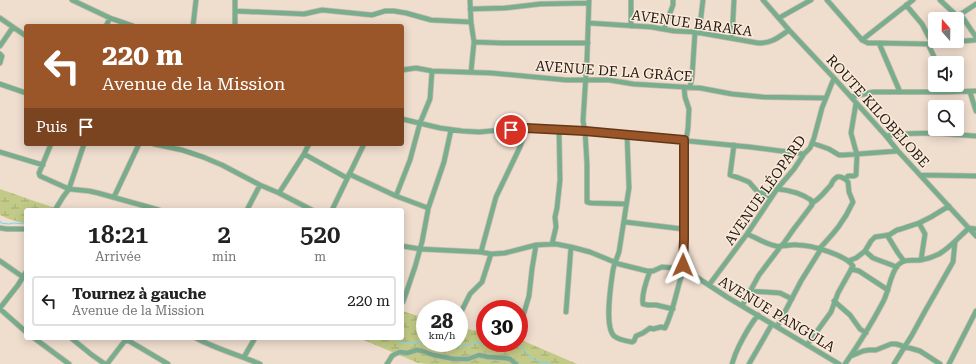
<!DOCTYPE html>
<html lang="fr">
<head>
<meta charset="utf-8">
<style>
  :root { --surface:#fff; --page:#f2f2f2; --text:#222; --muted:#767676; --line:#e0e0e0 }
  body { margin:0; font-family:"Roboto Serif",serif; background:var(--page); color:var(--text); height:100vh; display:flex; flex-direction:column; font-size:15px; white-space:nowrap }
  * { box-sizing:border-box; margin:0 }
  p { font-size:13px; color:var(--muted) }
  .icon { flex:none; width:22px; height:22px; fill:none; stroke:currentColor; stroke-width:2; stroke-linecap:round; stroke-linejoin:round }
  .map { position:relative; flex:1; overflow:hidden }
  .side { position:absolute; left:24px; top:208px; width:380px; height:132px; display:flex; flex-direction:column; background:var(--surface); border-radius:4px; box-shadow:0 2px 10px #0003 }
  .side>* { flex:none }
  .top-card { position:absolute; left:24px; top:24px; width:380px; height:122px; border-radius:4px; box-shadow:0 2px 10px #0003; background:#9a5528; color:#fff; overflow:hidden }
  .needle { width:26px; rotate:340deg }
  .fabs { position:absolute; left:928px; top:12px; display:grid; gap:8px }
  .fabs a { display:grid; place-items:center; width:36px; height:36px; border-radius:4px; background:var(--surface); box-shadow:0 2px 10px #0003; font-size:20px }
  .speed { position:absolute; left:416px; top:300px; display:flex; gap:8px; font-size:20px; font-weight:700; text-align:center }
  .speed>* { display:grid; place-content:center; width:52px; height:52px; border-radius:50%; background:var(--surface); box-shadow:0 2px 10px #0003; line-height:1 }
  .speed small { font-size:10px; font-weight:400 }
  .speed .limit { border:6px solid #d22; background:#fff; color:#111 }
  .pin { position:absolute; display:grid; place-items:center; width:34px; height:34px; color:#fff; margin:-17px; border:2px solid #fff; border-radius:50%; box-shadow:0 1px 4px #0007 }
  .me { position:absolute; width:44px; margin:-22px; rotate:1deg; stroke-linejoin:round; filter:drop-shadow(0 0 3px #0008) }
  .turn { display:flex; align-items:center; gap:14px; height:84px; padding:0 12px; font-size:18px }
  .turn .icon { width:52px; height:52px; stroke-width:2.5 }
  .turn b { display:block; font-size:28px; line-height:34px }
  .then { display:flex; align-items:center; height:38px; padding:0 12px; background:#0003; gap:8px; font-size:15px }
  .eta { display:flex; justify-content:space-evenly; align-items:center; height:68px; text-align:center }
  .eta b { font-size:24px; font-weight:600; line-height:28px }
  ul { padding:0; list-style:none }
  li { display:flex; align-items:center; gap:12px; height:50px; margin:0 8px 6px; padding:0 4px; border:2px solid var(--line); border-radius:4px }
  li div { flex:1 }
  li b { display:block; font-size:15px }
  li em { font-style:normal }
  .map>svg:first-child { display:block }
</style>
</head>
<body>
<div class="map">
<svg width="976" height="364" viewBox="0 0 976 364">
  <defs>
    <pattern id="wetland-marsh" width="20" height="14" patternUnits="userSpaceOnUse"><rect width="20" height="14" fill="#c1ca86"/><path d="M1 5h8M5 5V1M11 12h8M15 12V8" fill="none" stroke="#a5ad73"/></pattern>
  </defs>
  <rect width="100%" height="100%" fill="#efddce"/>
  <!-- wetland -->
  <path fill="url(#wetland-marsh)" d="M0,189l40,14 22,7h-36v14l-17,-5 -9,-4z
    M402,311l23,7v25h34v-16l26,6v10h34v-4l58,25h-148l-11,-1 -59,-25h43z"/>
  <g fill="none" stroke-linecap="round" stroke-linejoin="round">
    <!-- stream -->
    <path stroke="#78d5fc" stroke-width="1" d="M0,221l1,2 8,1 4,-1 13,1
      M395,338l4,4 33,1 25,4 19,-4 9,-1
      M513,343l7,3 14,14 17,4"/>
    <!-- minor casing -->
    <g stroke="#c9baac" stroke-width="6">
      <path id="minor" d="M72,0l38,18 23,8
        M470,0l1,22 3,20 -3,30
        M589,0l-2,59 -4,62 2,10 2,33v38l4,1 35,1
        M763,0l26,30 45,48 52,58 12,15 78,85
        M827,0l35,40 6,3h11l49,1 48,-4
        M940,0l16,15 2,1 18,-12
        M906,5l16,19 10,19
        M470,9l35,-1 35,-4 49,-1
        M235,11l69,3 18,-4 50,5 13,-4h9l12,2 25,7 40,2
        M961,15l15,22
        M0,18l26,18
        M779,18l32,-18
        M589,23l62,4 23,4 21,1 63,11c13,1 21,-6 31,-13
        M106,26l4,-8
        M193,26l3,-26
        M235,26v-26
        M631,26v-26
        M664,29l9,-24v-5
        M699,33l4,-33
        M732,38l2,-38
        M862,40l51,-40
        M474,42l27,1h87
        M879,43l21,49
        M928,44l9,19
        M0,46l13,-19
        M0,54l2,2 -2,7
        M402,70l14,-2 16,3 59,2 75,7h43l24,4 67,4 32,6 31,3 62,1
        M0,84l26,9
        M945,85l2,7
        M684,87l1,10 4,12 -1,19 -2,13
        M690,87l2,-9 3,-46
        M970,92l6,19
        M851,97l22,-5h74l29,-1
        M402,119l38,9 22,3 17,1 47,-4 59,3 165,16 54,7
        M627,134l2,54 -10,64 -5,14 -1,4c-2,14 -9,56 1,66 5,4 12,5 18,6l2,-1 2,-5 7,-3 7,-5 3,1 8,-2 4,1c7,-14 10,-29 14,-44 2,-6 4,-12 4,-18 1,-14 0,-28 1,-43 0,-27 0,-55 0,-83
        M886,136c30,-5 60,-2 90,0
        M812,143l17,6 10,6h5l54,-4
        M51,144l-12,29 1,3 29,13 20,2 9,2 61,17
        M154,144l28,6 21,7 19,8 38,20 19,8 33,17
        M734,145l-4,30 9,3 10,4 7,8 15,7
        M0,152l43,13
        M304,154l43,24
        M349,174l47,22 32,12v2l-6,32 -7,25 -12,35
        M920,175l56,1
        M845,179l3,-3h6l2,-1 1,-20 -6,-22 5,-30
        M279,193l25,-39 5,-10
        M396,196l14,-36 10,-37 10,-24 2,-28
        M114,197l25,-53
        M812,203c8,-4 13,-12 19,-18 1,-3 3,-6 6,-8 4,-1 9,2 11,5l1,10 4,10c-9,20 -19,31 -33,46
        M428,209l16,-47 7,-32
        M55,210l8,-13 6,-8 15,-45
        M247,210l13,-25
        M332,210l32,-66
        M625,222l58,7
        M919,223l6,11 -4,26
        M0,228l7,1h19
        M747,234c10,4 19,10 29,12 7,1 15,-2 22,-1 13,0 48,10 55,21l-15,27 -7,19 -24,33
        M887,235l11,18 6,8
        M552,244l4,-17 -1,-10 2,-9 3,-28 -1,-50
        M402,246l18,3 61,3 10,2 14,-1 31,-8 20,-1 15,3 19,5 29,12 28,7h6l9,-4 13,1 13,5 10,5 29,19 112,67
        M865,251l8,7 24,9
        M481,252l15,-55 24,-50 6,-19
        M0,261l23,16
        M848,261l8,-3 4,-3 5,-4 6,-10 4,-4 14,-2 8,-5 4,-1 18,-6 12,-6 18,-11
        M851,269l8,2 29,19
        M650,271c-3,8 -9,24 -7,33l5,1h8l17,4
        M709,285l38,-51 30,-45 17,-20 10,-15 6,-6 4,-10 8,-30 12,-30
        M750,291l30,2 12,6
        M834,301l16,14 10,14 6,4
        M742,306l17,-31 22,-29 3,-3 9,-13 19,-25 -1,-5c-9,-6 -23,-10 -34,-11
        M0,308l18,-23 8,-13
        M0,309l26,23
        M566,312l5,-65
        M459,316l11,-22 12,-12 9,-28
        M521,323l8,-27 3,-27 4,-24
        M777,327l24,-46 20,-32
        M34,338l35,26
        M71,338l21,17 13,9
        M124,338l44,26
        M196,338c20,11 43,17 64,26
        M851,356l12,-5 6,-1h7l15,-6h5l24,7 20,13
        M244,357l11,-19
        M107,364l20,-26
        M387,364l5,-8 3,-2 5,-2 7,1 10,-3 5,1 11,4 21,4h14l11,-4 9,2 17,1 5,1 6,5
        M732,364c2,-7 4,-12 7,-18 6,-12 10,-20 19,-31
        M749,364l23,-40
        M845,364c14,-20 27,-41 38,-62 6,-11 7,-28 15,-37 7,-7 15,-4 23,-5 6,-1 12,-3 18,-6 11,-6 20,-17 30,-26l7,1
        M894,364l18,-29 12,-22 25,-44 4,-7 2,-20
        M949,364l27,-53"/>
    </g>
    <!-- minor -->
    <use href="#minor" stroke="#78ad8d" stroke-width="4.5"/>
  </g>
  <g fill="none" stroke-linecap="round" stroke-linejoin="round">
    <!-- route casing -->
    <g stroke="#64371a" stroke-width="10">
      <path id="route" d="M511,130l15,-2 59,3 99,9v99l-1,26"/>
    </g>
    <!-- route -->
    <use href="#route" stroke="#9a5528" stroke-width="7"/>
  </g>
  <g text-anchor="middle" stroke-width="3" stroke-linejoin="round" paint-order="stroke">
    <!-- street labels -->
    <g font-size="14" fill="#1e1813" stroke="#fcebdb">
      <text transform="translate(692 23) rotate(8)" y="5">AVENUE BARAKA</text>
      <text transform="translate(614 71) rotate(4)" y="5">AVENUE DE LA GRÂCE</text>
      <text transform="translate(878 111) rotate(48)" y="5">ROUTE KILOBELOBE</text>
      <text transform="translate(765 190) rotate(-55)" y="5">AVENUE LÉOPARD</text>
      <text transform="translate(777 314) rotate(31)" y="5">AVENUE PANGULA</text>
    </g>
  </g>
</svg>
<div class="fabs">
<a><svg class="needle" viewBox="-14 -14 28 28"><path d="M0-13l5 13h-10z" fill="#e53935"/><path d="M0 13l5-13h-10z" fill="#767676"/></svg></a>
<a><svg class="icon" aria-label="sound" viewBox="0 0 24 24"><path d="M4 9h4l5-4v14l-5-4H4zM17 9q2 3 0 6"/></svg></a>
<a><svg class="icon" aria-label="search" viewBox="0 0 24 24"><circle cx="10" cy="10" r="6"/><path d="M15 15l6 6"/></svg></a>
</div>
<div class="speed"><div>28<small>km/h</small></div><div class="limit">30</div></div>
<div class="pin" style="left:511px;top:130px;background:#d93025"><svg class="icon" aria-label="arrive" viewBox="0 0 24 24"><path d="M6 21V4h12l-3 4 3 4H6"/></svg></div>
<svg class="me" style="left:683px;top:265px" viewBox="-20 -20 40 40"><path d="M0-17L14 15 0 8-14 15z" fill="#9a5528" stroke="#fff" stroke-width="4"/></svg>
<div class="top-card">
<div class="turn"><svg class="icon" aria-label="left" viewBox="0 0 24 24"><path d="M17 20v-9H6M10 6l-5 5 5 5"/></svg><div><b>220 m</b>Avenue de la Mission</div></div>
<div class="then">Puis<svg class="icon" aria-label="arrive" viewBox="0 0 24 24"><path d="M6 21V4h12l-3 4 3 4H6"/></svg></div>
</div>
<section class="side">
<div class="eta">
<div><b>18:21</b><p>Arrivée</p></div>
<div><b>2</b><p>min</p></div>
<div><b>520</b><p>m</p></div>
</div>
<ul>
<li><svg class="icon" aria-label="left" viewBox="0 0 24 24"><path d="M17 20v-9H6M10 6l-5 5 5 5"/></svg><div><b>Tournez à gauche</b><p>Avenue de la Mission</p></div><em>220 m</em></li>
</ul>
</section>
</div>
</body>
</html>
